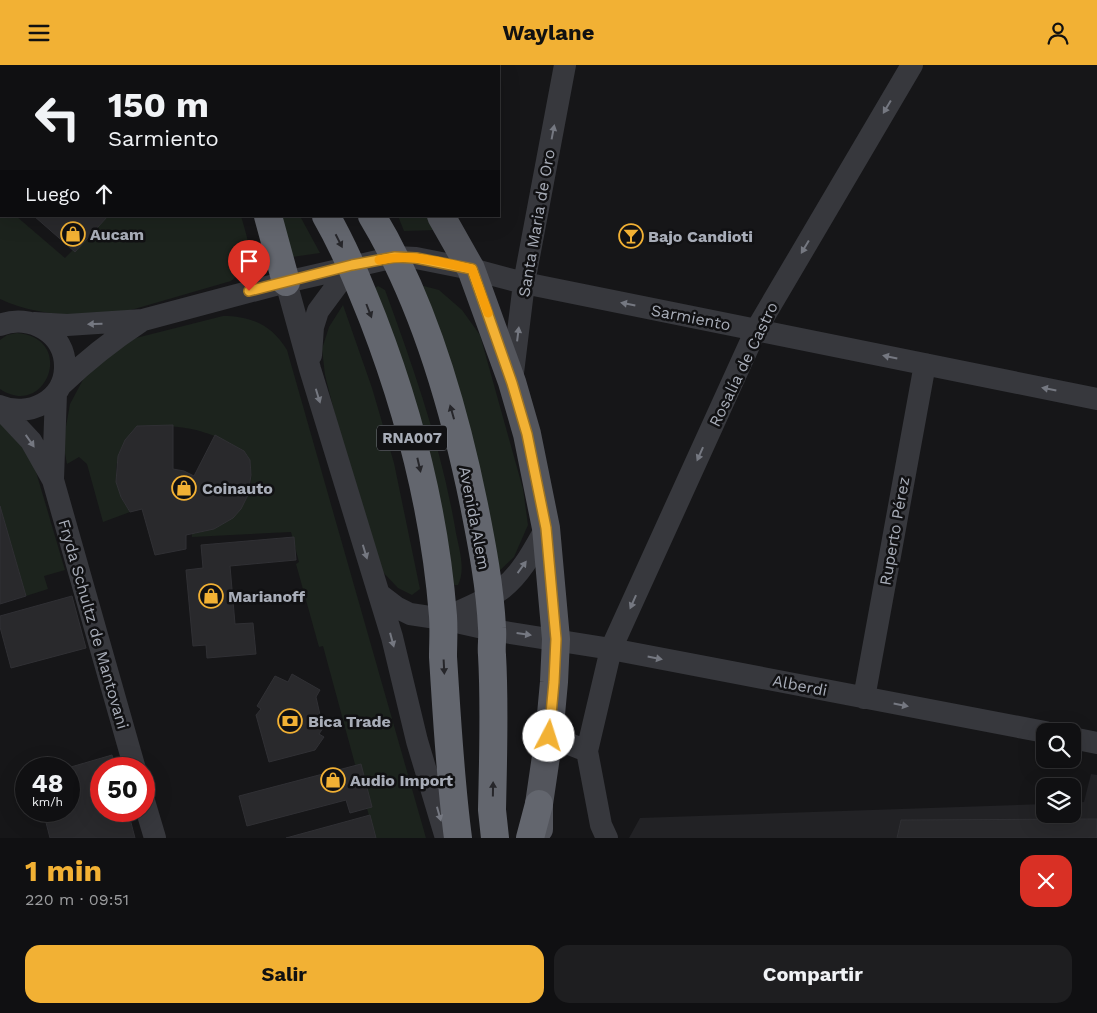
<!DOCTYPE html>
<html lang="es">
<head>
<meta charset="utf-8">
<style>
  :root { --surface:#101012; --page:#1e1e20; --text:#f1f3f6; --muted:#9c9d9f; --line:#303032; --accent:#f2b134 }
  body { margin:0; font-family:"Work Sans",sans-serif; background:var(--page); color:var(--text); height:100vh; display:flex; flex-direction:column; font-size:19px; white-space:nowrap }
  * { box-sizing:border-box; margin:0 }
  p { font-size:16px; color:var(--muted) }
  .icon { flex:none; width:28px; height:28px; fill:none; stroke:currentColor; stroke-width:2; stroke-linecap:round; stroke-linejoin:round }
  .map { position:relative; height:773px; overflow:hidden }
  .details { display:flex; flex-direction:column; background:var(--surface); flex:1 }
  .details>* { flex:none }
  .hud { position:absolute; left:0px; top:0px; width:500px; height:152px; box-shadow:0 5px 20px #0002,0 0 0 1px var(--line); background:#101012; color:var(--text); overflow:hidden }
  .buttons { position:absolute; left:1036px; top:658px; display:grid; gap:10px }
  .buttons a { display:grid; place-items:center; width:45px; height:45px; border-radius:10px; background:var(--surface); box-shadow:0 5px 20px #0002,0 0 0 1px var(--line); font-size:25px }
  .speed { position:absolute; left:15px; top:692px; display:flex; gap:10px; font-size:25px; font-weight:700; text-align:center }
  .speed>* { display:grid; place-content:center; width:65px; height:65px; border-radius:50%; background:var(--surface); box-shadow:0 5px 20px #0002,0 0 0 1px var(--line); line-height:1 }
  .speed small { font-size:12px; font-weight:400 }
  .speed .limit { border:8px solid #d22; background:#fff; color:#111 }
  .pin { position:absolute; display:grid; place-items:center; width:42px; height:42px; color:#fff; margin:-51px -21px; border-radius:50% 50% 50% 0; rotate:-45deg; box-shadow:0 0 5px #0007 }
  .pin .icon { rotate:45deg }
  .me { position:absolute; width:55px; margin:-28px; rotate:5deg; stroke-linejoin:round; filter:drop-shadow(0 0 4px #0008) }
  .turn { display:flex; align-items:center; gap:18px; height:105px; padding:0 25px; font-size:22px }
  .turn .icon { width:65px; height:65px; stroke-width:2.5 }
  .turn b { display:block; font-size:35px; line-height:42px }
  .then { display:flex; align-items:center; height:48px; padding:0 25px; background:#0003; gap:10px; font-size:19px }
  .round { display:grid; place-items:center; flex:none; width:52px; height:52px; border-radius:15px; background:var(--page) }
  .headline { display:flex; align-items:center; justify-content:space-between; height:85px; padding:0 25px }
  h1 { font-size:30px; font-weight:700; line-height:38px; color:var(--accent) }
  .action { display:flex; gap:10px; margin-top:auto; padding:10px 25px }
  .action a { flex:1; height:58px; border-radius:15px; background:var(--accent); color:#111; font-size:20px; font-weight:700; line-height:58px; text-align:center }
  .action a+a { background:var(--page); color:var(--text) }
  header { display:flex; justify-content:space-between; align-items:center; height:65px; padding:0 25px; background:var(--accent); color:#111; font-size:22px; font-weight:700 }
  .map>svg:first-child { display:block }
</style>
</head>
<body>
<header><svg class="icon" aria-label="menu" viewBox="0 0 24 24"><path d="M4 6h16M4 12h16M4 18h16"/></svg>Waylane<svg class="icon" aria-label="person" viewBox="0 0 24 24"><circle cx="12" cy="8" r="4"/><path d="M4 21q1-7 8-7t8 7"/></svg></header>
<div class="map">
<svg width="1097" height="773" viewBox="0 0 1097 773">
  <rect width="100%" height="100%" fill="#161618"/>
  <!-- built -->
  <path fill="#222225" d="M1091,709l6,1v63h-468l11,-20 405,-14v10h27l1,-11 11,-1z"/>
  <!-- green -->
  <path fill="#1c231d" d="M0,136l1,15h15l49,42 42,-42h134c8,28 16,45 -10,65l-100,29c-43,7 -91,8 -131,-11z
    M281,151h19l20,37 -28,4z
    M398,151h29l9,14 -32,1z
    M416,219l23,6 23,20 18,25 43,154 5,36 -14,32 -21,20z
    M378,221l7,4c29,79 57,159 71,243 3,16 10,36 2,52h-6l-80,-295z
    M343,240l29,83 22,75 26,126 -8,6 -14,-7 -19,-20 -20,-58 -34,-135 -3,-26 7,-22z
    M223,251c28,0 49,9 64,34l139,488h-51l-52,-192 -4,1 -23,-83 3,-2 -8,-30 -99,5v-3c33,-5 62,-26 59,-63 0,-7 -1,-15 -8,-20 -3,-3 -9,-5 -13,-8 -34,-17 -56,-18 -93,-17 -25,31 -28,52 -7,86l-27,10 -16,-58 -8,-7 -12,7 -4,-21 7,-39 16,-30 11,-12 39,-24z
    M17,268c60,5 29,87 -17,56v-49l7,-5z
    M0,355l17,15 17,30 31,105 -21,6 4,13 -22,7 -26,-90z"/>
  <!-- building -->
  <path fill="#29292c" stroke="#303034" d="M34,151h74l-33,36z
    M173,360v44l11,2 10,5 21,-41 29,16 6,9 1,15 -3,20 -7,14 -8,9 -19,11 -28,6v14l-31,6 -13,-46 -12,3 -9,-15 -5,-15 2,-26 7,-16 12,-14z
    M0,441l26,90 -26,8z
    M294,472l2,23 -66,6 5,58 18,-1 3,31 -49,4 -1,-13 -13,1 -7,-76 17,-2 -2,-23z
    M72,531l14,52 -75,20 -11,-41v-11z
    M292,609l28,16 -4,7 7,31 -4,6 5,3 -9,13 -46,12 -13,-47 5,-6 -4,-3 18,-30 13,6z
    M112,690l4,14h-15v42h27l7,27h-85l-7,-27h26v-42h-5z
    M361,699l11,43 -22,6 -4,-13 -99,26 -8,-30z
    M370,750l6,23h-90z
    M1097,754v19h-200l4,-18z"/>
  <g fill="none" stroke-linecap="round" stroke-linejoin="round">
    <!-- minor -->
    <path stroke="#37383d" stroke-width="22" d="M286,217l24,87 82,268 25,104 29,97
      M34,258l33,2 76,-5 143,-38 109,-25 21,1 55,11 53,14 573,116
      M0,260c30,-12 66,8 65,43 -1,33 -37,50 -65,38
      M311,290l2,-28 5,-16 34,-46
      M512,316l12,-98 41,-218
      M61,320c25,-24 50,-44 79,-63
      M0,343l31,33 22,39 82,289
      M53,414l3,-86
      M379,529l17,13 14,7 33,5 49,11 119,19 434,83
      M443,554c20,-10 42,-17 60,-31 19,-15 31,-39 43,-60
      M864,633l61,-334
      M549,671l38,15 14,74 6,13
      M1072,673l25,5
      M587,686l24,-102 145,-319 156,-265
      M144,736l11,37"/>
    <!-- major -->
    <path stroke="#53555c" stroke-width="28" d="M354,0l1,1
      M441,151l30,53 41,113 15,52 19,94 10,111 -2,43 -5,54 -10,68v25"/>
    <!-- highway -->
    <path stroke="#63666e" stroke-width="28" d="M244,0v1
      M281,0v1
      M268,151l18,66
      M326,151c19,33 33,68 47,103 37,96 62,195 70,297 1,14 0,28 0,41 4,61 7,121 15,181
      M372,151c52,86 82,191 102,289 8,40 16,82 18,123 1,9 -1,18 0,27 3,51 1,104 0,155l3,28
      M530,773l9,-34"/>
  </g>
  <!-- one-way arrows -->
  <defs><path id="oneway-solid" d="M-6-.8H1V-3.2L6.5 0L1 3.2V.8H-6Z" transform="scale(1.25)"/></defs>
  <g fill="#757881">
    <use href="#oneway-solid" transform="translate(887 42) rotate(121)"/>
    <use href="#oneway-solid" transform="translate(553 67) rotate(-79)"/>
    <use href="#oneway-solid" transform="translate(805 182) rotate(121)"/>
    <use href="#oneway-solid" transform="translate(628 239) rotate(-169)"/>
    <use href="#oneway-solid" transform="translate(95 259) rotate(178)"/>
    <use href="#oneway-solid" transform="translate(518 269) rotate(-83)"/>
    <use href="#oneway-solid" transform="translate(890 292) rotate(-168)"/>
    <use href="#oneway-solid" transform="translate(1049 324) rotate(-169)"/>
    <use href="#oneway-solid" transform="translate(318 331) rotate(73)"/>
    <use href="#oneway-solid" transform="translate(30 376) rotate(55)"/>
    <use href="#oneway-solid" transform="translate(700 389) rotate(114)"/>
    <use href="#oneway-solid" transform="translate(365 487) rotate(73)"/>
    <use href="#oneway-solid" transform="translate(522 502) rotate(-54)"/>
    <use href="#oneway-solid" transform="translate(633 537) rotate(114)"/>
    <use href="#oneway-solid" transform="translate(524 569) rotate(8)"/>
    <use href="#oneway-solid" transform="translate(392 575) rotate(75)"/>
    <use href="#oneway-solid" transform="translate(655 593) rotate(11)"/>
    <use href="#oneway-solid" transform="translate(901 640) rotate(11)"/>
    <use href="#oneway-solid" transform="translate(439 749) rotate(74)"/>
  </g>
  <g fill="#26262a">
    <use href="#oneway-solid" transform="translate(339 176) rotate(63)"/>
    <use href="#oneway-solid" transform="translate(369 246) rotate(69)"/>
    <use href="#oneway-solid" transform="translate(452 347) rotate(-106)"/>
    <use href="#oneway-solid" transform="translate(419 400) rotate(77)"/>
    <use href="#oneway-solid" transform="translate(444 602) rotate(87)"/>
    <use href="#oneway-solid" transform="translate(493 724) rotate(-89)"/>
  </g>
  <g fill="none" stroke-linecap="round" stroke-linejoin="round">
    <!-- route casing -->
    <g stroke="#9d7322" stroke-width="12">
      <path id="route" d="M249,226l103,-26 43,-8 21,1 56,11 40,114 15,51 19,94 10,111 -2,43 -5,54"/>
    </g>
    <!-- route -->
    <use href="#route" stroke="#f2b134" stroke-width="9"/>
    <!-- slow -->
    <path stroke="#f59e0b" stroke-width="9" d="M379,195c31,-7 62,2 93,9l16,44"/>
  </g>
  <!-- icons -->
  <defs>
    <g id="shop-ring" transform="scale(1.25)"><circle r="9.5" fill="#111113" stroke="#f2b134" stroke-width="1.5"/><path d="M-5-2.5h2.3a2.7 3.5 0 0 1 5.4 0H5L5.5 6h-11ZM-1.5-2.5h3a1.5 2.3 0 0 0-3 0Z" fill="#f2b134"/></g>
    <g id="bar-ring" transform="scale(1.25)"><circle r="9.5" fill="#111113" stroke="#f2b134" stroke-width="1.5"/><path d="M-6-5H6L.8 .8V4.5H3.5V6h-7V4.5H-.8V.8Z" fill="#f2b134"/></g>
    <g id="bank-ring" transform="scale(1.25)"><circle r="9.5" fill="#111113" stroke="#f2b134" stroke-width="1.5"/><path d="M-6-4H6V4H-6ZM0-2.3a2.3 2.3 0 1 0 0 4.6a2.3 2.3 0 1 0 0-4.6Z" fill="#f2b134"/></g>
  </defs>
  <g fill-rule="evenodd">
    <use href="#shop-ring" x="73" y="169"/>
    <use href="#bar-ring" x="631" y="171"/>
    <use href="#shop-ring" x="184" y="423"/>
    <use href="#shop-ring" x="211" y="531"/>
    <use href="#bank-ring" x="290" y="656"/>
    <use href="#shop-ring" x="333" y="715"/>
  </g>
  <g text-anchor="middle" stroke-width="5" stroke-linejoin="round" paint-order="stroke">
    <!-- shield labels -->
    <rect fill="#111113" stroke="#7b7e86" stroke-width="1" x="377" y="360.5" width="70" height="25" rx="4"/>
    <g font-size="15" font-weight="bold" fill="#a8adb8">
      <text x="412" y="378">RNA007</text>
    </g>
    <!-- street labels -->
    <g font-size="16" fill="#a8adb8" stroke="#111113">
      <text transform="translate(536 158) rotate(-80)" y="6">Santa Maria de Oro</text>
      <text transform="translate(691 252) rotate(11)" y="6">Sarmiento</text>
      <text transform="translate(743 299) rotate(-64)" y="6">Rosalía de Castro</text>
      <text transform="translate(475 453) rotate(79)" y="6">Avenida Alem</text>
      <text transform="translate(894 466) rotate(-80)" y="6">Ruperto Pérez</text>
      <text transform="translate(94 559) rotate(74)" y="6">Fryda Schultz de Mantovani</text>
      <text transform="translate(800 620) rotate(11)" y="6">Alberdi</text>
    </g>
    <!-- poi labels -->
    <g font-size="16" font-weight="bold" fill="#a8adb8" stroke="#111113" text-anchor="start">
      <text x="90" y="175">Aucam</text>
      <text x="648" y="177">Bajo Candioti</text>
      <text x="202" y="429">Coinauto</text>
      <text x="228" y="537">Marianoff</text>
      <text x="308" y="662">Bica Trade</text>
      <text x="350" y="721">Audio Import</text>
    </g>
  </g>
</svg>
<div class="buttons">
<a><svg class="icon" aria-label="search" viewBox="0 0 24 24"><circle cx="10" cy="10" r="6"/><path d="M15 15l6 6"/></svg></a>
<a><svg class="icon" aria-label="layers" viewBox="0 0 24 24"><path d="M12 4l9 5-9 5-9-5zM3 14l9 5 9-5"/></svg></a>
</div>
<div class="speed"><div>48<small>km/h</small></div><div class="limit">50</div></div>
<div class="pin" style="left:249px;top:226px;background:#d93025"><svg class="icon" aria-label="arrive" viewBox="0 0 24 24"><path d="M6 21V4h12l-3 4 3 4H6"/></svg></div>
<svg class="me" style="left:549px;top:671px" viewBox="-20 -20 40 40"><circle r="19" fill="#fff"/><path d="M0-13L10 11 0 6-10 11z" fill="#f2b134"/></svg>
<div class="hud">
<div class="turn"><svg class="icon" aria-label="left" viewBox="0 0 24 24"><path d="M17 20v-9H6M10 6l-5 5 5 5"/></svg><div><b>150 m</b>Sarmiento</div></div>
<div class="then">Luego<svg class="icon" aria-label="ahead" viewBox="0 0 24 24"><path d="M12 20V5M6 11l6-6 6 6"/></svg></div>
</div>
</div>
<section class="details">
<div class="headline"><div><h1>1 min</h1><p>220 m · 09:51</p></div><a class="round" style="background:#d93025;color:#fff"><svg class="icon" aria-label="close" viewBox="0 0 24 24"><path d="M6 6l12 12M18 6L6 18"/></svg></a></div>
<div class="action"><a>Salir</a><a>Compartir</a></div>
</section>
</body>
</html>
